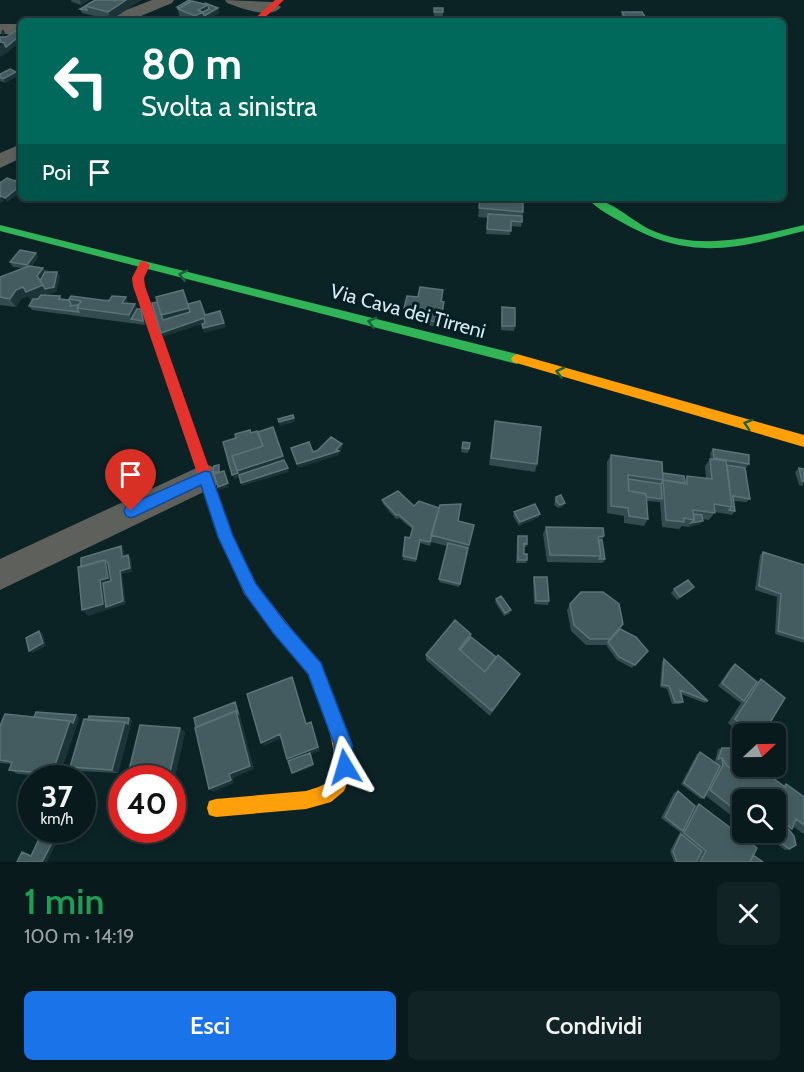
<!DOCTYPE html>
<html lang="it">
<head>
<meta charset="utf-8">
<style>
  :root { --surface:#091a1c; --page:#122325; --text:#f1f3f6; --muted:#99a1a3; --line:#29383b; --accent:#1a73e8 }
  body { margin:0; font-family:Cabin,sans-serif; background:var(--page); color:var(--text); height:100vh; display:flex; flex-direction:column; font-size:22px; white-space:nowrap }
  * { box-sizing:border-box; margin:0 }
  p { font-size:20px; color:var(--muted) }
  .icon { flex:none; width:33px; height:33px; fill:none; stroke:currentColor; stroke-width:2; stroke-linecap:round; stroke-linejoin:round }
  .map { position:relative; height:862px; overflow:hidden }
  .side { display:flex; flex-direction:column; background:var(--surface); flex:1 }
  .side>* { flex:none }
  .banner { position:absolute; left:18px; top:18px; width:768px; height:183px; border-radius:9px; box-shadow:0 3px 9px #0003,0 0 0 2px var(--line); background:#00695c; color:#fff; overflow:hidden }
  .needle { width:39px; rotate:68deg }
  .buttons { position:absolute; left:732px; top:723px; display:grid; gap:12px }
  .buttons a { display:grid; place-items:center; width:54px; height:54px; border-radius:9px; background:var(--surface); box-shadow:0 3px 9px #0003,0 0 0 2px var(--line); font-size:30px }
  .speed { position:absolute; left:18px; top:765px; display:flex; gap:12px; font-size:30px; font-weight:700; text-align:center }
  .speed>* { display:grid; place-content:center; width:78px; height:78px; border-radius:50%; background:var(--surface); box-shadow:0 3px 9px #0003,0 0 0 2px var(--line); line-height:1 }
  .speed small { font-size:15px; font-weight:400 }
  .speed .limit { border:9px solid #d22; background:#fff; color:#111 }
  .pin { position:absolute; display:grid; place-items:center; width:51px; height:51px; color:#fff; margin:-62px -26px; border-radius:50% 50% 50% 0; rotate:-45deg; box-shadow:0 0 6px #0007 }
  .pin .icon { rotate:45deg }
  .me { position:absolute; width:66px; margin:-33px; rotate:353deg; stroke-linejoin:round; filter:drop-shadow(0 0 4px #0008) }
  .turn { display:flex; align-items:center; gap:21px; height:126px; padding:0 24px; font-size:27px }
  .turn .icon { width:78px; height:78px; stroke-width:2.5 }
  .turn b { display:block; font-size:42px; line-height:51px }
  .then { display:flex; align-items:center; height:57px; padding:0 24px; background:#0003; gap:12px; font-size:22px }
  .round { display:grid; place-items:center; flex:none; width:63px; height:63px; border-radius:9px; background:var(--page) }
  .summary { display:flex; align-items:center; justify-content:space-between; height:102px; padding:0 24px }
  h1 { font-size:36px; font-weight:600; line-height:45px; color:#1e9e55 }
  .button { display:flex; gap:12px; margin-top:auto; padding:12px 24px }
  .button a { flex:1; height:69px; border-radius:9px; background:var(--accent); color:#fff; font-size:24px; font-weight:600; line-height:69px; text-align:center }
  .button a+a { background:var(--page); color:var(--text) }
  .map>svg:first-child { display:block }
</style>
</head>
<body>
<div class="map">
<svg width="804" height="862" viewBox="0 0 804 862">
  <rect width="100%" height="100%" fill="#0c2326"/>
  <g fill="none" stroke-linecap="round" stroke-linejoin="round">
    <!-- street -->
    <path fill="#5e605c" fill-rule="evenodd" d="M152,0h22l-2,3 -43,18h-23l2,-4z
      M225,0l48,2 8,5c-11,13 -40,1 -54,-4z
      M0,24h21v10h-21z
      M21,144v14l-21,10v-15z
      M205,464l11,4 4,9 -4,9 -216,104v-31z"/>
    <!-- fast -->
    <path fill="#30b455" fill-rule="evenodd" d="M587,198c23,0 43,22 64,32 50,22 103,7 153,-5v6c-70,18 -112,30 -179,-7 -13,-7 -28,-15 -38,-26z
      M0,225l517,129 6,5 -6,5 -517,-133z"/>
    <!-- slow -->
    <path fill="#ff9f0a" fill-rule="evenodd" d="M517,354l287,81v12l-291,-85 -2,-3 2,-3z
      M290,632l6,2 25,29 31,81 2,23 -10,24 -13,11 -25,7 -90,8 -7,-2 -2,-7 2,-7 7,-2 90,-8c9,-3 19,-5 25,-12 13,-16 -13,-90 -24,-106 -7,-12 -20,-20 -25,-33l2,-6z"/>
    <!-- jam -->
    <path fill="#e5322d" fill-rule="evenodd" d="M275,0h9l-23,21h-9z
      M144,261l6,4 -6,13 1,8 88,250 23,48 40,50 2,6 -2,6 -6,2 -6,-2 -40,-52 -25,-57 -86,-251 -1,-8 8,-16z"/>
  </g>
  <!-- wall -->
  <path fill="#334b4e" d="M71,0h18l-8,5 -9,-3z
    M141,0l-30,20 -29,-7 -2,-4 10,-6z
    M177,7l41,1 1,5 -15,8h-17l-7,-3z
    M434,8h9v8h-9z
    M622,12l25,8 -1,1h-23l-2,-4z
    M21,45v10h-2l-2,-4z
    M0,74l18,2 -13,7 -5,-2z
    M480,198h36v4l7,10 -2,15 -10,-1 -1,9 -24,-1 2,-16 -10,-1z
    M36,253l2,4 -7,10 12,2 17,7 -4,16 -9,1 -2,2 15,1 2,3 7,1h34l23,-3 2,7h7l2,5h4l2,5 2,11 -113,-15 -3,-4 4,-6 -2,1 -3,-5 -7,3 -5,8 -16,-2v-28l24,-9 -11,-1 -3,-5z
    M443,290l-1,11 2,5 -4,21 -16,-2 2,-10 -22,-3v-4l14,-11z
    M502,307l13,19 -1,5 -13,-1z
    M495,421l42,43 -2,8 -46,-7z
    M463,442l7,1 -2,10 -7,-1z
    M713,449l36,15 -3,4 -19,-4 23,35 -4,3 -12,-1 1,10 -3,4 -17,-3 -6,8 -6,-1 -3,5 -11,3 -7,-1 -3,3 -17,-2 -2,-25 -14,-1 2,18 -4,7 -20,-3v-7l-17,-3v-51l4,-7 74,25 2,-4 19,2 -1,-12 5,-7h1l-1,-6z
    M799,468l5,1 -1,17 -4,-1 -4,-13z
    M556,497l9,6 -2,4 -5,1 -4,-3z
    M382,500l32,6 44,15 15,11 -14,55 -20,-5 8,-36 -16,-4 -1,4 -10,-3 -4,19 -13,-2v-4l9,-27 -13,-11 -3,1 -13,-15z
    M514,512l25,5 -20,9 -6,-10z
    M546,527l58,9 -2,4 3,19 -2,4 -56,-1 -4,-28z
    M518,536l9,8 -1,3h-2v7l3,6 -1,3h-10l1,-24z
    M763,552l41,13v78l-29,-9 2,-37 -22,-7 5,-35z
    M534,577l15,24 -1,4 -14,-1 -1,-24z
    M674,589l18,1 -15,10 -6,-7z
    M496,599l14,14 -6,3 -9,-14z
    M570,604l49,25 29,22 -16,17 -15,-8 -11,-15h-20l-15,-14 -4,-21z
    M471,634v3l25,20 24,17 -3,4 -27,38 -64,-56v-5z
    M664,659l44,42 -3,2 -24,-9 2,8 -3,2h-8l-5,-15 -7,-2 2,-25z
    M735,664l22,18 4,-3 2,55h-21v1l-14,-12 13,-20 -23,-17 13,-19z
    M76,715l3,3 -20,59 -41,-3 -9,-4 3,-6 -12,-1v-37l34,-9z
    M129,718l3,2 -14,53 -41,-2 -7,-4z
    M180,728l5,4 -11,48h-2v-2l-38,-1 -6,-3z
    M722,748l20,18h15l26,19 3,-1 18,13v36h-2l-9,-7 -1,3 -3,1v19l-4,1 -23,-18h14v-32h-34v24l-37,-29 -1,3 -3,1 -20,-15 16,-30 3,-2 15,11v-2l3,-12z
    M678,791l17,15 4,-2 54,51 10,7h-89l-4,-11 10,-19 -19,-14 13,-25z"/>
  <!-- shaded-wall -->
  <path fill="#1c3437" d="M80,0h9l-8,5z
    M124,0h17l-30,20 -3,-8z
    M208,5l10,3 1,5 -14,7 -1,-4 1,4 -1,1h-8l-1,-5 3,-6z
    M3,29l2,4 -2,4 -2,-5z
    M21,35v6l-13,11 -2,-5z
    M4,43l4,9 -8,5v-12z
    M16,72l2,4 -13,7 -2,-4z
    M20,186l1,6 -14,10 -2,-4z
    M1,196l3,5 -4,2v-6z
    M36,253l2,4 -9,12 -2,-4z
    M43,268l2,4 2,-3 3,4 -8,12 6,9 -17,7 -3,-5 -7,3 -5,8 -6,-8 6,-9 21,-14z
    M57,272l3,4 -4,16 -8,2 -3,-5z
    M126,297l3,9 -7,-3z
    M135,304l4,9 -8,6 -2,-4z
    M189,308l3,9 -27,7 -4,-9z
    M204,318l1,5 -42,14 -2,-4z
    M224,323l2,4 -22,6 -1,-5z
    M294,418l1,4 -15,4 -1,-4z
    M342,444v4l-3,4v3l-41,13 -1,-4 39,-14z
    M283,456l2,8 -51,15 -2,-4 2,-15z
    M288,468l1,4 -47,14 -1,-3z
    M224,471l5,16 -10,3 -1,-3z
    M565,503l-2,4 -5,1 2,-3z
    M540,514l-1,3 -20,9 1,-4z
    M703,521l-3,3 -11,3 2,-4z
    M121,546l3,4 1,10 -3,-3z
    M128,555l3,3 1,14 -10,2 4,30 -38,12 -6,-6 18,-30 5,-20 15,11z
    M39,631l4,3 3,12 -13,7 -4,-2z
    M520,674l-3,4 -27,38 2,-5z
    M292,677l2,5 14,46 -2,-4z
    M235,702l2,2 17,65 -21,9 1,5 -21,9 -4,-3z
    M76,715l3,3 -20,59 -7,-3 18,-53z
    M129,718l3,2 -14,53 -6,-3 13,-48z
    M311,722l9,29 -10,3 4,12 -21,8 -4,-12 -2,-3z
    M180,728l5,4 -11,48 -5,-3z
    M280,734l2,4 -18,8 -3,-3z
    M43,840l13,4 -9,18h-5z"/>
  <!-- building -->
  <path fill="#445c60" stroke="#5a7376" stroke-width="1.5" d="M95,0h18l2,1 2,-1h9l-18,12 -23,-6z
    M189,0l2,1 -11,7 -3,-1z
    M192,1l16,4 -10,5 5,2 -8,4 -17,-7z
    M90,3l-5,3 2,4 -7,-1z
    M205,3l13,5 -14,8 -1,-4 6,-3 -1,-4 -4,-1z
    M434,8h9v4h-9z
    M622,12h20l5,8 -20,1z
    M15,31l6,1v3l-15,12 -2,-4 -4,-1v-5h6z
    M21,45v6h-4z
    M10,69l6,3 -13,7 -3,-2v-3z
    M21,176v11l-1,-1 -15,12 -4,-2 -1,1v-14l7,-5 8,3z
    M480,198h26v3l17,2v9l-44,-4z
    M488,214l34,2v6l-11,-1v10l-24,-2z
    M20,250l16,3 -9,12 -17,-3z
    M29,266l14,2 -6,8 6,9 -17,7 -3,-5 -7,3 -6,9 -10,-2v-20z
    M45,272h12l-3,15 -9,2 -5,-8z
    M420,287l23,3 -2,11 3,1 -4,20 -16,-2 2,-10 -22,-2 3,-12 11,1z
    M183,290l6,18 -28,7 -5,-18z
    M41,295l19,1 -1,3 10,1 2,4 -1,2 8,-1 -1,3 2,4 -50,-6 4,-7h5z
    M71,296l38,5 3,-5 14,1 -4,6 13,1 -6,11 -52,-7 4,-7 -12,-2z
    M200,301l5,14 15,-4 4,12 -21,5 -1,-4 3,-1 -1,-5 -43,15 -9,-30 5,-1 6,18 27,-8 -2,-8z
    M502,307l13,1v18h-13z
    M137,309h4l2,12 -12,-2z
    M293,415l1,3 -15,4 -1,-3z
    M495,421l46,6 -4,37 -46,-6z
    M273,427l10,29 -46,15 -5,-15 31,-10 -5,-14z
    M250,430l1,3 6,-2 6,15 -31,10 6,17 -6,2 -9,-33 13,-4 -1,-4z
    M331,437l11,7 -6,6 3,1 -42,13 -6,-16 18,-6 4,10 5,-2z
    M463,442l7,1 -1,6 -7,-1z
    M713,449l36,6v9l-35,-6z
    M611,455l51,7 1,18 -35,-5 1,16 17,3 2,25 -19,-3 -1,-8 -17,-2z
    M710,459l16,2 6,46 -18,-3 1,9 -22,-3 1,10 -10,-2v4l-18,-2 -3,-40 24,4v-8l25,3z
    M284,460l4,8 -47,15 -2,-8z
    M219,465v7h-6l1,-6z
    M727,465l18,3 5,31 -17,-3 2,15 -6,-1 3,-3z
    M799,468l5,1v13l-2,-1z
    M224,471l4,12 -10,4 -4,-13z
    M663,473l21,3 1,7 -22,-3 -2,4 1,15 -16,-2v-3l-17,-3 -1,-12 33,5 2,-4z
    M398,491l16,15 5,-5 20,7 -9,34 -10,-2 -4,19 -13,-3 2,-19 5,1 3,-11 -14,-12h-3l-14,-15z
    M561,495l4,8 -5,2 -4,-4v-4z
    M461,504l-3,17 16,4 -5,20 -38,-10 9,-30z
    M535,504l5,10 -20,8 -6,-10z
    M694,514l8,1 1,6 -12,2 3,-3z
    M546,527l57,1 1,8 -6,1 3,19 -51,-1z
    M518,536h9v8l-3,-1v11h3v6h-9z
    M599,540h3l3,19h-6l2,-3z
    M448,543l20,5 -8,36 -21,-5z
    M121,546l1,11 6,-2 2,13 -10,3 3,30 -17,6 -3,-24 8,-2 -3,-18 -3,-3 -24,7v-9z
    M763,552l41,13v74l-26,-8 3,-37 -22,-8z
    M105,560l3,18 -8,2 3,24 -21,6 -4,-43z
    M534,577h13l2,24h-13z
    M688,580l6,7 -14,10 -6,-8z
    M581,592h22l16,12 4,20 -13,15h-20l-16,-14 -4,-21z
    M501,596l10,14 -6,3 -9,-14z
    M455,620l16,14 -12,15 26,23 13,-17 22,19 -28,37 -66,-56z
    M620,629l16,8 12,14 -13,14 -16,-8 -11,-15z
    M39,631l4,12 -14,8 -3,-13z
    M471,637l25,20 -11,15 -25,-22z
    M664,659l44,42 -28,-11 3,12h-8l-6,-16 -7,-1z
    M735,664l22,18 -13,19 -22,-18z
    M292,677l14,47 5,-2 7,25 -31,12 -7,-25 -19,9 -14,-49z
    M761,679l24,19 -22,36h-10l-18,-15z
    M235,702l3,11 -2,-2 -40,16 -2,-9z
    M236,711l14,55 -21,8 2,6 -22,9 -14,-61z
    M36,712l40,3 -3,8 -3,-2 -36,-4z
    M5,714l65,7 -18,53 -43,-4 3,-8 -12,-2v-34z
    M89,716l40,2 -1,6 -3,-2 -37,-2z
    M84,719l41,3 -13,48 -42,-3z
    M140,725l40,3 -11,49 -41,-3z
    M722,748h13l7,6v12h4l-4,9 -15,-9 -5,-8 -4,1z
    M700,752l20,14 -16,32 -20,-15z
    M310,753l3,11 -21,9 -4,-12z
    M722,758l5,8 17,11 5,-11h8l28,21 1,-3 18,13v28l-8,-6 -4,10 -16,-14v-15h-34v15l-32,-25 13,-25z
    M678,791l17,15 -12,25 -18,-14z
    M699,804l58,44 -7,14h-50l6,-11 -22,-18z
    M776,819l14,12 4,5 2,9 -7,4 -21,-17h8z
    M681,834l21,17 -6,11h-19l-4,-11z
    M39,839l13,4 -10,19h-25l5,-10 9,4z
    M753,855l10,7h-13z"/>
  <!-- one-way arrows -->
  <defs><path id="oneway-chevron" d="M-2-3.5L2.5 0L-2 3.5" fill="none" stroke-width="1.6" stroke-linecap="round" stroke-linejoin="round" transform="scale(1.5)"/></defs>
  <g stroke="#18633b">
    <use href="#oneway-chevron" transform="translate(183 275) rotate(-166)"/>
    <use href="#oneway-chevron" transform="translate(372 322) rotate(-165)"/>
    <use href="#oneway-chevron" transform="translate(560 372) rotate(-165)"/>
    <use href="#oneway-chevron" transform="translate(748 424) rotate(-162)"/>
  </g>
  <!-- route -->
  <path fill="#1a73e8" stroke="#114b97" stroke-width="1.5" d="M205,471l5,1 2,5 21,59 23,48 30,39 35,40 31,81 2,23 -3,7 -6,2 -7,-2 -3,-7 -1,-23 -26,-70 -34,-40 -29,-40 -27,-57 -17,-52 -65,31 -5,2 -5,-2 -2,-5 2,-5z"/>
  <g text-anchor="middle" stroke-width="6" stroke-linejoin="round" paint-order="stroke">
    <!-- street labels -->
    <g font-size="20" fill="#d2ebf0" stroke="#052025">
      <text transform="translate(408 311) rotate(15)" y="7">Via Cava dei Tirreni</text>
    </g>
  </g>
</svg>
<div class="buttons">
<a><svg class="needle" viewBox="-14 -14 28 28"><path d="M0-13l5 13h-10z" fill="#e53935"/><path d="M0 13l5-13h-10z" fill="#99a1a3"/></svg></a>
<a><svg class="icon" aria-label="search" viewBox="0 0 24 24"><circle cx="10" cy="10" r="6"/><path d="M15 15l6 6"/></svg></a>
</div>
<div class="speed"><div>37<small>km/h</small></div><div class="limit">40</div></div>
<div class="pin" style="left:131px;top:511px;background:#d93025"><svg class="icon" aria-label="arrive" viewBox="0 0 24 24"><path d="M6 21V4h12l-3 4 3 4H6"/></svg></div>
<svg class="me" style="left:345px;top:767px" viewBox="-20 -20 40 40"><path d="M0-17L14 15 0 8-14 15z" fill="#1a73e8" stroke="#fff" stroke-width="4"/></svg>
<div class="banner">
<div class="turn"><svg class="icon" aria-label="left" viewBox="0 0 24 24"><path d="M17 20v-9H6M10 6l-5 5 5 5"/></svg><div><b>80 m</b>Svolta a sinistra</div></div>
<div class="then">Poi<svg class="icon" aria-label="arrive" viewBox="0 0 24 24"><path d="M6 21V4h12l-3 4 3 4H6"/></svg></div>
</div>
</div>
<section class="side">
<div class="summary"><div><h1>1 min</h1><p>100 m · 14:19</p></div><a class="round"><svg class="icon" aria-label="close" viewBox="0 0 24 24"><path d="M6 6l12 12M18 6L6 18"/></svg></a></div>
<div class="button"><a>Esci</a><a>Condividi</a></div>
</section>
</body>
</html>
